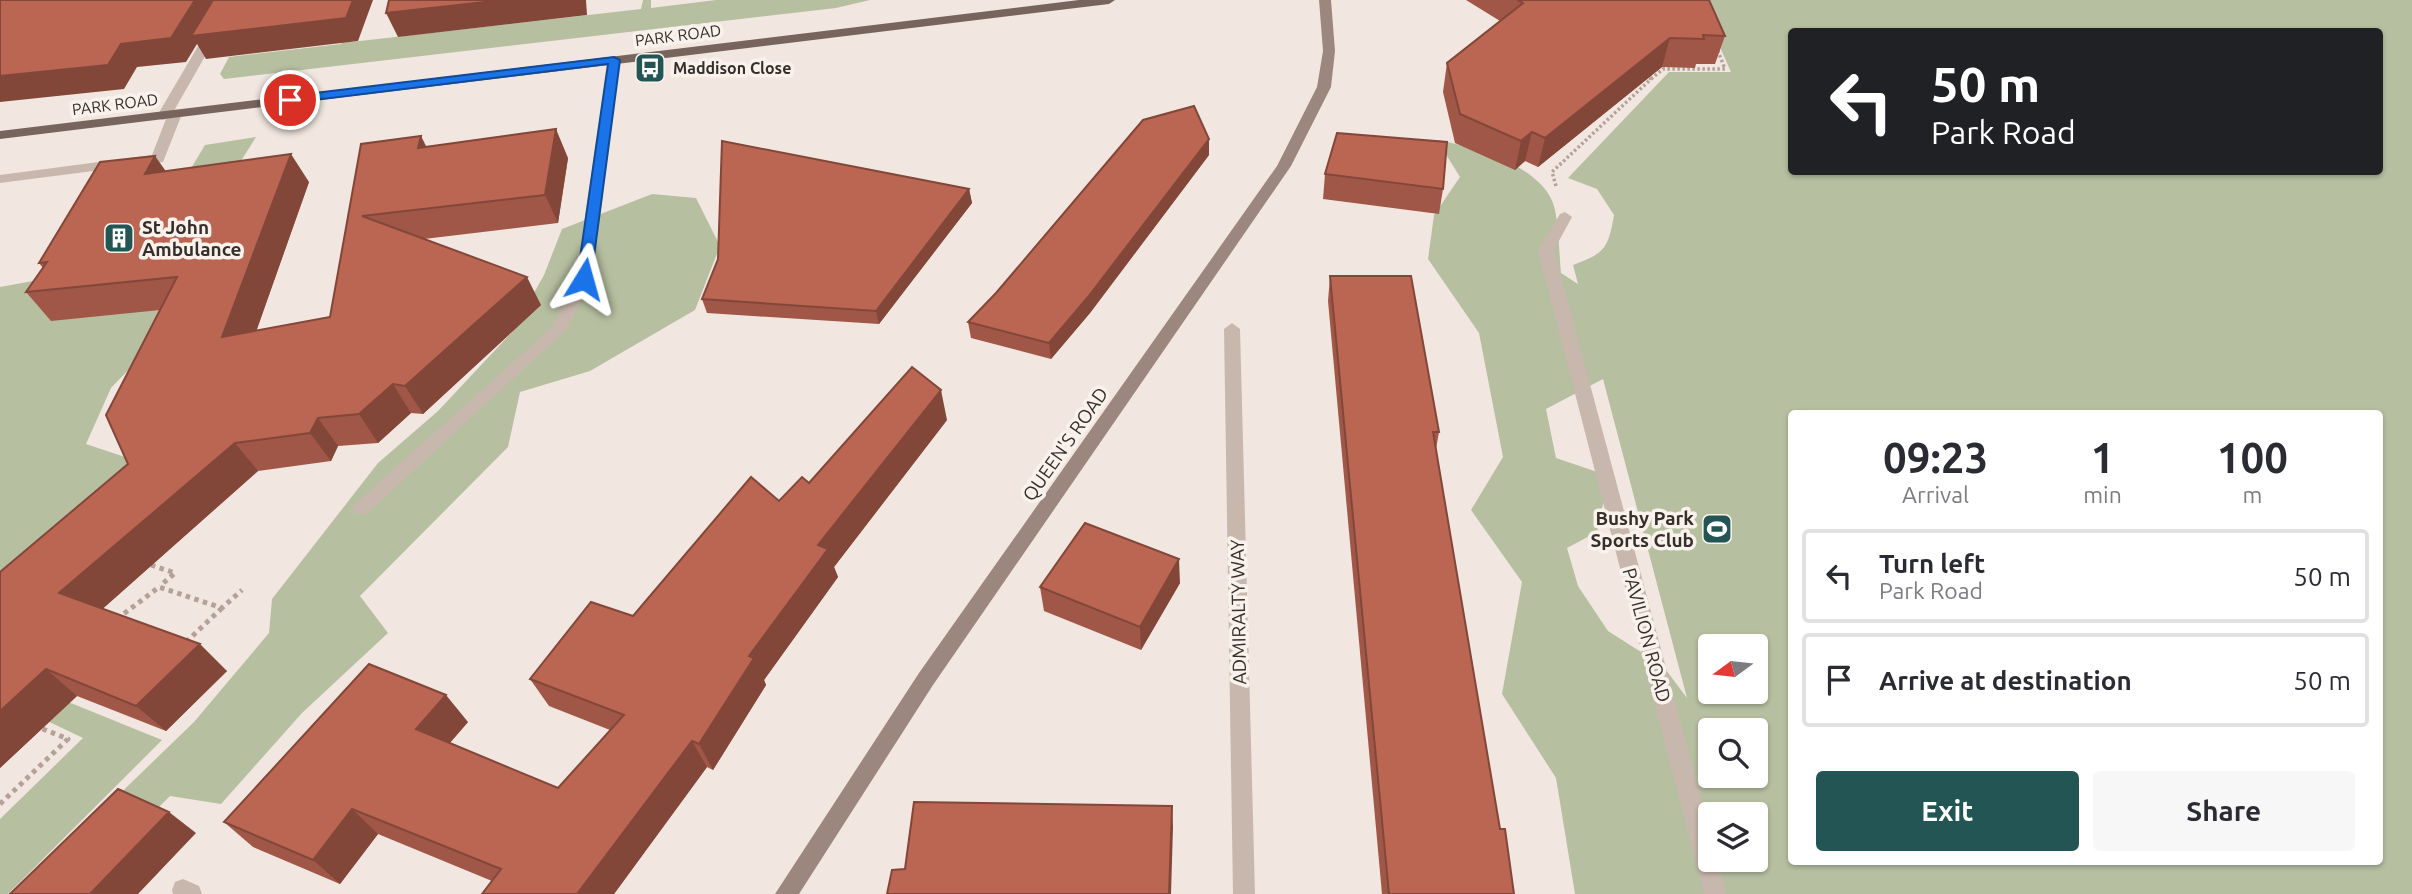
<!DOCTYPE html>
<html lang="en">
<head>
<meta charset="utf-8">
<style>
  :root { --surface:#fff; --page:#f7f7f7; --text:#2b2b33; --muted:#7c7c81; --line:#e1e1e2; --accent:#235555 }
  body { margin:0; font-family:Ubuntu,sans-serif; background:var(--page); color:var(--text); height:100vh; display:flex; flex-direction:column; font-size:26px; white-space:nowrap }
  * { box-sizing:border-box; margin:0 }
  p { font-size:23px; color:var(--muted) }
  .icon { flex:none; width:38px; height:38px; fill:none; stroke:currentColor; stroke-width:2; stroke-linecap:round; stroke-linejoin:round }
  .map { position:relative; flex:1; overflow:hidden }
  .details { position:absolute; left:1788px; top:410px; width:595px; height:455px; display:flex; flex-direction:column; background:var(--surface); border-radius:7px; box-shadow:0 2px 5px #0004 }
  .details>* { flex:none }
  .top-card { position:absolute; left:1788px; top:28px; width:595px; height:147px; border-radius:7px; box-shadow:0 2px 5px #0004; background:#202124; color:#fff; overflow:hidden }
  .needle { width:46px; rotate:255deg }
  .fabs { position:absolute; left:1698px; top:634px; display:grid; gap:14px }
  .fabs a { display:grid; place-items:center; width:70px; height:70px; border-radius:7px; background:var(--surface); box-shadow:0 2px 5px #0004; font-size:35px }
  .pin { position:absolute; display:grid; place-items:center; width:60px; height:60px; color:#fff; margin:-30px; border:4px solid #fff; border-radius:50%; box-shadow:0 2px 7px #0007 }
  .me { position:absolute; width:77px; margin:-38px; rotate:8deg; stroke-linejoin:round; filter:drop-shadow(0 0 5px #0008) }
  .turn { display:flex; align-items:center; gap:24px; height:147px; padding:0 28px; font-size:32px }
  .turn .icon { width:91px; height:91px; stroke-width:2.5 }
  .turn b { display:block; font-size:49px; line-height:60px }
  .eta { display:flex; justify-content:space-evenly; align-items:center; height:119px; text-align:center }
  .eta b { font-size:42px; font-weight:700; line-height:49px }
  .primary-button { display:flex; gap:14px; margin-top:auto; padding:14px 28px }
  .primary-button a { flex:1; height:80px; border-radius:7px; background:var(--accent); color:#fff; font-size:28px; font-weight:700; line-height:80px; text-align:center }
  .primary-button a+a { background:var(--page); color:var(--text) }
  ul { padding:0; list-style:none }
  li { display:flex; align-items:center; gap:21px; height:94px; margin:0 14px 10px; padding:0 14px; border:4px solid var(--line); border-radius:7px }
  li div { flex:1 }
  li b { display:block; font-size:26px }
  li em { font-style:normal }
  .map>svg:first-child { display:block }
</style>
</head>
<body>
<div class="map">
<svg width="2412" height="894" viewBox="0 0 2412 894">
  <rect width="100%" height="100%" fill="#f1e7e0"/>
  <!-- green -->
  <path fill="#b7bfa1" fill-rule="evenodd" d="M643,0h8v8l65,-8h154l-34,8 -612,71 -4,-5 9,-17 112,-13 12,-29 -2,27 290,-33z
    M1699,0h713v894h-837l-19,-116 -54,-84 20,-112 -51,-72 32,-53 -24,-124 -51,-74 6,-44 26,-38 -23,-37c35,6 102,25 116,63 6,16 6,52 8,70l17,11 -5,-19c32,-12 35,-16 41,-50l-17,-26 -29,-11 101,-106h62zM1792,32h588v140h-588zM1603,379l84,319 -24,-32 -55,-35 -30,-45 -11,-38 30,-16 12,-56 -53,-18 -10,-49zM1792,413h588v448h-588zM1710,646h45v45h-45zM1710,730h45v45h-45zM1710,814h45v45h-45z
    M256,137l-70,112 -7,68 -68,71 -25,56 42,14 13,29 -141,97v-297l60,-11 66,1 79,-132z
    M652,194l44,4 24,48 -25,64 -105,61 -70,21 -12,55 -148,149 28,37 -86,80 -81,91 -51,-8 -98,98h-56l178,-172 75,-89 3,-34 106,-136 60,-52 74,-79 32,-57 18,-46z
    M61,699l101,41 -154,154h-8v-75l83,-81 -42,-20z"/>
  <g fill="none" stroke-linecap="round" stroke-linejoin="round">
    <!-- path-far1 -->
    <path stroke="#b4a197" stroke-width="3.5" stroke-dasharray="2.5 2.5" stroke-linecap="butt" d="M1651,79l12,-10h62l-7,-18
      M1556,186l-4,-14 99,-93 -7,-4"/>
    <!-- path -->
    <path stroke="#b4a197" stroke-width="5" stroke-dasharray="4.5 4.5" stroke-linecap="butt" d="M151,565l24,8 -15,13
      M117,619l42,-32 63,21 20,-18
      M186,642l36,-34
      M0,804l68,-65 -30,-12"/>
    <!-- lane -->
    <path fill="#c8b7ac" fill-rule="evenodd" d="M175,110l7,4 -19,48 -163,21v-8l152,-20 16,-41z
      M1565,212l7,5 -18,33 156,582v27h7l9,35h-22l-166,-644 22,-36z
      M183,879l16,7 3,8h-29l-1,-4 3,-8z"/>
    <!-- street -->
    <path fill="#c8b7ac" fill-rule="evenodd" d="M225,0h12l-66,116 -7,4 -5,-1 -2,-3z
      M614,56l6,4 -28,219 -26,51 -199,184h-12l-3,-5 3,-5 197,-177 24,-48 32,-219z
      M1232,323l8,6 15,565h-22l-9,-565z"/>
    <!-- secondary -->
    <path fill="#9c877e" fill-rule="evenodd" d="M1319,0h12l4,51 -4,36 -40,79 -358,519 -134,209h-24l144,-221 358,-507 40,-79 6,-36z"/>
    <!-- primary -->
    <path fill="#77645d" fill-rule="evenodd" d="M1079,0h36l-6,4 -1109,135v-8z"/>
  </g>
  <!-- wall -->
  <path fill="#a15747" d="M1466,0h243l16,36 -10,28h-19l-1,4 -33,-1 -124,100 -13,-6 -10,9 -60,-27 -12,-51 4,-29 53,-42z
    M361,144l65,3 142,11 -10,65 -134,16 117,66 -118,109 -12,-1 -33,30 -40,3 -7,15 -73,10 -156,138 125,62 -61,60 -89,-35 -77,72v-196l128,-108 32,-154 -109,11 -25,-29 17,-24 -4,-5 127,-92 143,11 -53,149 74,-14z
    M1209,155l-119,158 -39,46 -80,-21 -3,-16z
    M1325,174l118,15 -4,25 -116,-15z
    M969,189l3,14 -93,121 -172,-11 -5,-14z
    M1330,276l109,156 -3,17 64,380 14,65h-132l-54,-593z
    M947,420l-113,147 4,10 -74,103 2,5 -53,85 -6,-3 -93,127h-132l10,-13 -114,-47 -38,50 -87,-37 -29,-25 244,-100 -18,21 108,45 52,-58 -61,-24 -19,-27 103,-63 146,-115 30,-18z
    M1180,583l-39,67 -97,-39 -4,-24z"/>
  <!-- shaded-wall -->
  <path fill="#83473a" d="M195,0h178l-15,41 -152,18 -9,-15 -11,18 -49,5 -13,22 -124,13v-26l121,-32z
    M503,0h83l1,15 -189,22 -12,-24z
    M1670,38l-8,29 -124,100 7,-29z
    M556,129l12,29 -10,65 -13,-28z
    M1532,132l-7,29 -10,9 6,-29z
    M421,136l14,28 -17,-16z
    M1209,139v16l-119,158 -39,46 -2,-16z
    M291,154l18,28 -65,184 -22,-29z
    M155,156l20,28 -30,-10z
    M969,189l3,14 -93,121 -3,-13z
    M527,277l14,28 -118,109 -18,-28z
    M393,384l18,29 -33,30 -19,-29z
    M941,390l6,30 -113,147 4,10 -74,103 2,5 -53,85 -14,-26 50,-88 69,-111z
    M318,418l20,28 -7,15 -21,-28z
    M235,443l23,28 -169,150 -30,-28z
    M1179,559l1,24 -39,67 -1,-23z
    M200,644l27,27 -61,60 -30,-25z
    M46,669l31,27 -77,72v-57z
    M446,695l22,27 -29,33 -23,-26z
    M692,741l15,26 -93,127h-37z
    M1172,806l1,21 -2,67h-2z
    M352,809l26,25 -38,50 -27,-24z
    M169,812l27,21 -58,61h-48z"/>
  <!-- building -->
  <path fill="#bb6553" stroke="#83473a" stroke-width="2" d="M0,0h195l-24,38 -50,6 -13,21 -108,11z
    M213,0h140l-7,18 -155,18z
    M389,0h114l-117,13z
    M1518,0h191l16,36 -22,-1 1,4 -34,-1 -125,100 -13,-6 -11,9 -61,-27 -13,-51 76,-60z
    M1194,106l15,33 -121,158 -39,46 -81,-21 28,-29 147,-173z
    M556,129l-11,66 -183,21 165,61 -122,109 -12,-2 -34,30 -41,4 -8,15 -75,10 -176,150 141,51 -64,62 -90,-37 -46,42v-139l128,-108 -22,-49 71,-138 -151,15 21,-30 -8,1 61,-101 55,-6 -10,18 146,-20 -69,183 108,-20 31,-173 60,-8 -3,12z
    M1337,133l110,9 -4,47 -118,-15z
    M722,141l247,48 -93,122 -174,-12 16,-40z
    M1330,276h81l28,156h-6l67,397h5l9,65h-125z
    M912,367l29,23 -123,155 10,4 -79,107 5,2 -55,86 -7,-3 -115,153h-95l19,-25 -149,-60 -39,51 -89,-38 145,-158 77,31 -30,34 142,59 66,-73 -94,-36 61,-77 42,14 118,-139 28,24 23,-24 7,6z
    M1085,523l94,36 -39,68 -100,-40z
    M118,789l51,23 -79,82h-80z
    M914,802l258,4 -3,88h-282l5,-24 13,-1z"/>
  <!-- route -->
  <path fill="#1a73e8" stroke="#114b97" stroke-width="2" d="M614,57l6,3 -29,219 -7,4 -7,-4 31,-215 -318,39 -6,-3 6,-4z"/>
  <!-- icons -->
  <defs>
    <g id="bus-square" transform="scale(1.575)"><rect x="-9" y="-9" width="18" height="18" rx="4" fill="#235555" stroke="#f9f2ec"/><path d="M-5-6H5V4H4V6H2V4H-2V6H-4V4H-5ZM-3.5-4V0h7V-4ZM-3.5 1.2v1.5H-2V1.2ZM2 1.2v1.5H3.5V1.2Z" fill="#fff"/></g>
    <g id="building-square" transform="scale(1.575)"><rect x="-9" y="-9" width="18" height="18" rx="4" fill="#235555" stroke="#f9f2ec"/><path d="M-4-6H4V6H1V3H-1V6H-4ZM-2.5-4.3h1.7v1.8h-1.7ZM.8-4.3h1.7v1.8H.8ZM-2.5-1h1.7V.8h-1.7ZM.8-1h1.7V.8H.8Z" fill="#fff"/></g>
    <g id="stadium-square" transform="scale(1.575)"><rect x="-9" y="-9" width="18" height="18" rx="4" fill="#235555" stroke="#f9f2ec"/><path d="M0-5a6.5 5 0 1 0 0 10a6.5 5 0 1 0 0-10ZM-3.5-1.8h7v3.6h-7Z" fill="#fff"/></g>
  </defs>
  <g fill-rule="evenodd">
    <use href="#bus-square" x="650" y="68"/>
    <use href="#building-square" x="119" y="238"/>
    <use href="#stadium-square" x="1717" y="529"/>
  </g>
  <g text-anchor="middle" stroke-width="7" stroke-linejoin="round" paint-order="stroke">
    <!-- far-street labels -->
    <g font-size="16" fill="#372e2a" stroke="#f9f2ec">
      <text transform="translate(678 35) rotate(-7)" y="6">PARK ROAD</text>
      <text transform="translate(115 104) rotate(-7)" y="6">PARK ROAD</text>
    </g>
    <!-- far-poi labels -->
    <g font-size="16" font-weight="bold" fill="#372e2a" stroke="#f9f2ec" text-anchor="start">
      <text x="673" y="74">Maddison Close</text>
    </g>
    <!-- poi labels -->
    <g font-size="19" font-weight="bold" fill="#372e2a" stroke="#f9f2ec" text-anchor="start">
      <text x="142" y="234">St John<tspan x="142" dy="22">Ambulance</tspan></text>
      <text x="1694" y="525" text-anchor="end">Bushy Park<tspan x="1694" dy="22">Sports Club</tspan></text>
    </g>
    <!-- street labels -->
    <g font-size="19" fill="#372e2a" stroke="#f9f2ec">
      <text transform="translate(1065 444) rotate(-55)" y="7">QUEEN'S ROAD</text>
      <text transform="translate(1238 612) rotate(-91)" y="7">ADMIRALTY WAY</text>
      <text transform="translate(1647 635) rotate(75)" y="7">PAVILION ROAD</text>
    </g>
  </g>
</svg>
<div class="fabs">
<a><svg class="needle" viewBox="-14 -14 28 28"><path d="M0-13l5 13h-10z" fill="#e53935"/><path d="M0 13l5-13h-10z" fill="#7c7c81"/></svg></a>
<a><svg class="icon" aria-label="search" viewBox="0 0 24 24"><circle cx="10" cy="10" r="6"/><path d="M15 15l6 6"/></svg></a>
<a><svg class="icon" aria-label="layers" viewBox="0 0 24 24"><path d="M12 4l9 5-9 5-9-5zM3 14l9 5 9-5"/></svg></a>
</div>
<div class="pin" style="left:290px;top:100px;background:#d93025"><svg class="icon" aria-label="arrive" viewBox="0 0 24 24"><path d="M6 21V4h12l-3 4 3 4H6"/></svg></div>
<svg class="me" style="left:584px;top:279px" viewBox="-20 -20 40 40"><path d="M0-17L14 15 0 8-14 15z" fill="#1a73e8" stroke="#fff" stroke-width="4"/></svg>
<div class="top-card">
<div class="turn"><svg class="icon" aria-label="left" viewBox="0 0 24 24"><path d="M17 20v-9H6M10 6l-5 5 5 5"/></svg><div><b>50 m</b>Park Road</div></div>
</div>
<section class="details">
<div class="eta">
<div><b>09:23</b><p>Arrival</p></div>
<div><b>1</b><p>min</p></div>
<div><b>100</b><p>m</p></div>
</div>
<ul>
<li><svg class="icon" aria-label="left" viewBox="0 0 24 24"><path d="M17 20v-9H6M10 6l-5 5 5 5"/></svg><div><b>Turn left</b><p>Park Road</p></div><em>50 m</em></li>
<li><svg class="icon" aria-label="arrive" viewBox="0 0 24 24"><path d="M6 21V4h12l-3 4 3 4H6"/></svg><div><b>Arrive at destination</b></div><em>50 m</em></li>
</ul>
<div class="primary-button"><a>Exit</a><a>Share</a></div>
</section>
</div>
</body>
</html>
